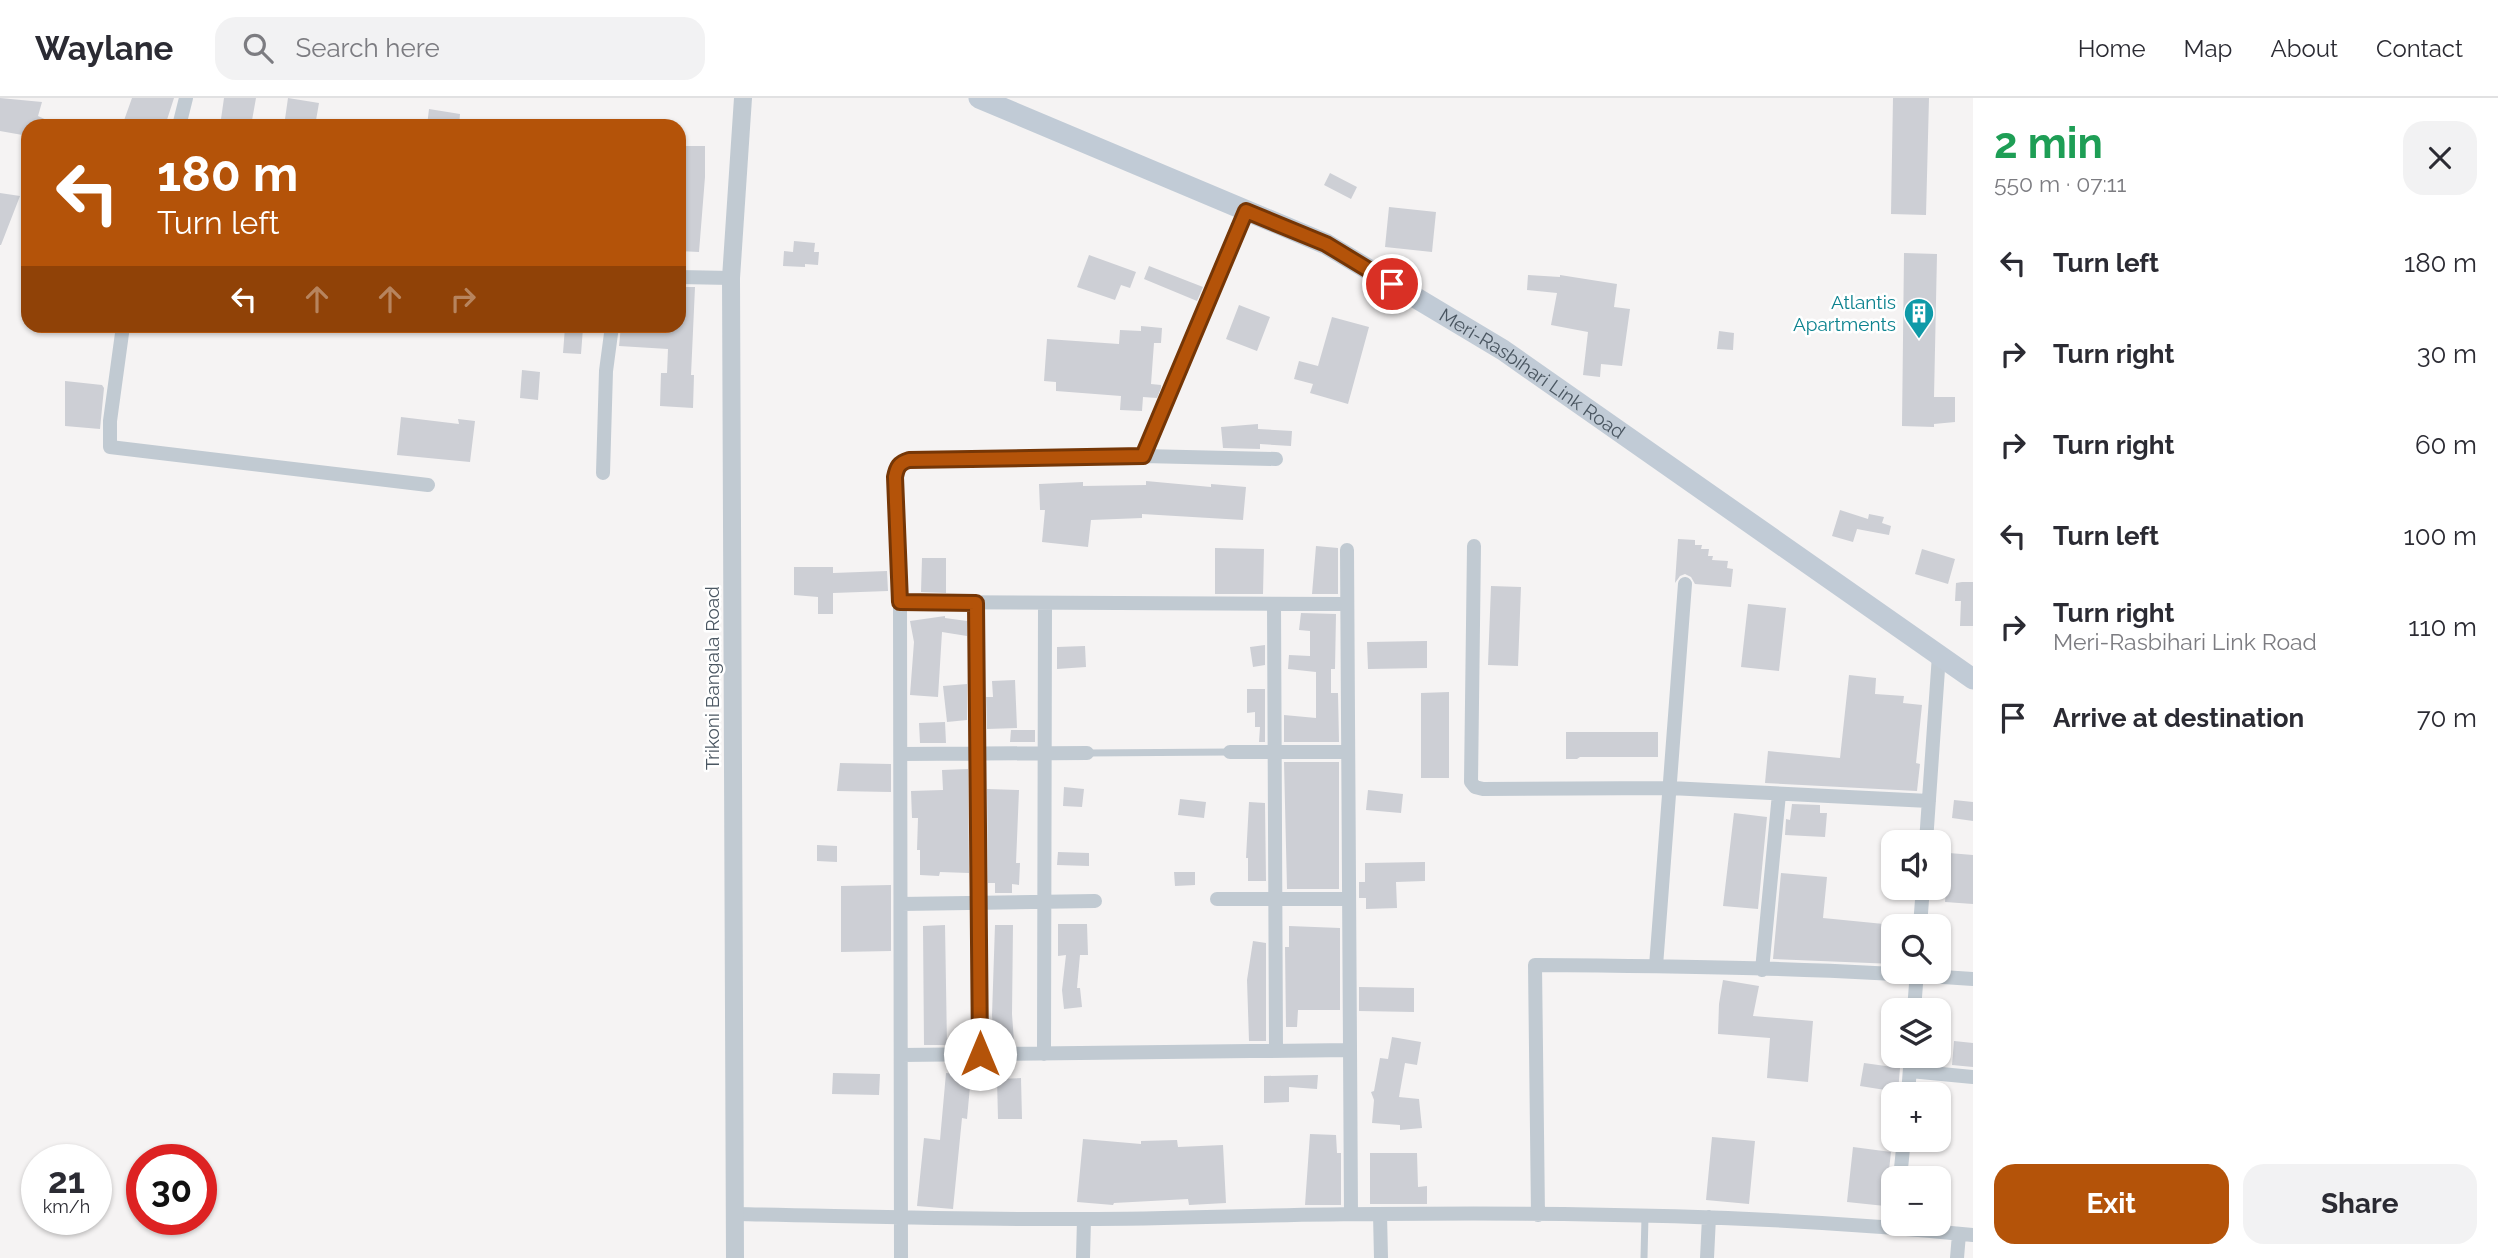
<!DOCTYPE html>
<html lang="en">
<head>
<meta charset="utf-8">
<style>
  :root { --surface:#fff; --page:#f2f2f3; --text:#2b2b33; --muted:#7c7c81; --line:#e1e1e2; --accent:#b45309 }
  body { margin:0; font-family:Raleway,sans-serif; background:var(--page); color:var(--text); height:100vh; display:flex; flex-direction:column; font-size:26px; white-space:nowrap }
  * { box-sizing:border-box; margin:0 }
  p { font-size:23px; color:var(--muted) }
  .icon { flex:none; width:38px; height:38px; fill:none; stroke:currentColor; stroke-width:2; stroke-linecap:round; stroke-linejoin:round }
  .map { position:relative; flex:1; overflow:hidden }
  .side { display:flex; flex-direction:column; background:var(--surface); width:525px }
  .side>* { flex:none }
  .hud { position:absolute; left:21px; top:21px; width:665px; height:214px; border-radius:21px; box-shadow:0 2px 5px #0004; background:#b45309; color:#fff; overflow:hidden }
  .buttons { position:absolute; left:1881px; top:732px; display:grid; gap:14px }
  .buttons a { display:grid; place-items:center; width:70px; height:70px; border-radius:14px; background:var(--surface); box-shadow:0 2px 5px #0004; font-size:35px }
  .speed { position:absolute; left:21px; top:1046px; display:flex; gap:14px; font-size:35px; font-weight:700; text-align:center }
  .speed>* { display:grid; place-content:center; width:91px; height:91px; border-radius:50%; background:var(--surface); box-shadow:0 2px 5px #0004; line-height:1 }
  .speed small { font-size:18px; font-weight:400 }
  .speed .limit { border:10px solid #d22; background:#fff; color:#111 }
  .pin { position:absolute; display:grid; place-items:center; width:60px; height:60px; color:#fff; margin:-30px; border:4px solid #fff; border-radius:50%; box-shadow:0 2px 7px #0007 }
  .me { position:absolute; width:77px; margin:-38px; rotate:0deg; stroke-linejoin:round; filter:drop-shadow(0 0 5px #0008) }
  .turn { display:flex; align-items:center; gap:24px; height:147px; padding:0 21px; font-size:32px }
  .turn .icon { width:91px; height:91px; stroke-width:2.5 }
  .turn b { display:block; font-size:49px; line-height:60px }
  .lanes { display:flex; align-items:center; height:66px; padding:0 21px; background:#0003; justify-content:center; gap:35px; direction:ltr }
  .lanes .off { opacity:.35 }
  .round { display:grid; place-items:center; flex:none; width:74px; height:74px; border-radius:21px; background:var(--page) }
  .overview { display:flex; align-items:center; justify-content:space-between; height:119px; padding:0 21px }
  h1 { font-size:42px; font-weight:700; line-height:52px; color:#1e9e55 }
  .primary-button { display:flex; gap:14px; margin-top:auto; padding:14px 21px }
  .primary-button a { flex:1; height:80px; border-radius:21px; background:var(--accent); color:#fff; font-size:28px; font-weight:700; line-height:80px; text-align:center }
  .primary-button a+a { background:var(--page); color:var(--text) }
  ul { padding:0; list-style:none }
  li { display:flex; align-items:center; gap:21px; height:91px; padding:0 21px }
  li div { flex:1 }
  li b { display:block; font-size:26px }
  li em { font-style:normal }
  header { display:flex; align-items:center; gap:42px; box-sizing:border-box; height:98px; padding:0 35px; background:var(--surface); border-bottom:2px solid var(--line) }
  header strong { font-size:33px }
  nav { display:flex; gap:38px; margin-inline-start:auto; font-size:24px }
  .search { width:490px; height:63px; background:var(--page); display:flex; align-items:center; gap:18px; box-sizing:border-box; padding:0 24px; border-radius:21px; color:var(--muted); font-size:26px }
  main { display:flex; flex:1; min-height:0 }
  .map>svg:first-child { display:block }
</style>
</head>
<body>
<header>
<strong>Waylane</strong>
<div class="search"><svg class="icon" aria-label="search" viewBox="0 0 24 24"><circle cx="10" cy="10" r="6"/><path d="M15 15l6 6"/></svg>Search here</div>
<nav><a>Home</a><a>Map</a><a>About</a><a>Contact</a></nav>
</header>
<main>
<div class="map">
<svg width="1973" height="1160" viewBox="0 0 1973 1160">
  <rect width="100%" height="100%" fill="#f5f3f3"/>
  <!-- building -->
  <path fill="#cdcfd5" d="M0,0l42,4 -4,14 22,10h-32v10l-28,-5z
    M132,0h42l-9,28h-43z
    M224,0h32l-5,28h-31z
    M288,0l31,5 -4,23h-31z
    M1893,0h36l-3,117 -35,-1z
    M429,11l31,5 -1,12h-32z
    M679,48h26v31l-6,75 -20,-1z
    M1330,75l27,14 -6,12 -27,-14z
    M0,95l20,3 -19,49h-1z
    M1389,109l47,5 -4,40 -47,-5z
    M794,143l21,2 -1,9h5l-1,13 -13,-1v3l-22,-1 1,-15 9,1z
    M1904,155l33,1 -3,143h21v25l-21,2v3l-32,-1z
    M1089,157l47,17 -6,16 -9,-3 -6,15 -38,-13z
    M1149,168l54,21 -6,14 -53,-22z
    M1528,177l32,2v-2l57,9 -3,23 16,2 -8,57 -21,-2 -1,13 -17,-2 5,-43 -37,-7 6,-32 -30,-3z
    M679,189h16l-4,88h3l-1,33 -33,-2 1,-33h6l1,-24 -49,-3 2,-20h58z
    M1239,207l31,12 -13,34 -31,-12z
    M1332,219l37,10 -21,77 -38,-11 3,-9 -19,-5 5,-18 19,5z
    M1141,228l21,2 -1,15h-7l-3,41 10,1v3l-4,10 -14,-1 -1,14 -22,-1 1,-14 -65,-5v-9l-12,-1 3,-42 72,5 1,-14 21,1z
    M565,229l18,1 -2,26 -18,-1z
    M1719,233l15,2 -1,17 -16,-1z
    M522,272l18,2 -2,28 -18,-2z
    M65,283l37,4 2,3 -4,41 -35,-3z
    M401,319l58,7 -1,-5 17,2 -5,41 -73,-7z
    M1258,326v5l34,2 -1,15 -31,-2v5l-37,-1 -2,-21z
    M1146,383l65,6v-3l35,3 -3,33 -101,-6v4l-51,2 -3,27 -46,-5 3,-32h-5l-1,-26 44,-2v4l63,-1z
    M1840,412l28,9 1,-5 15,3 -2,6 9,3 -2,9 -32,-6 -4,13 -21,-6z
    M1678,441l17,1v5h7l-1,4h8l-1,7h5l-1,4 16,1 -1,7 6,1 -2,18 -36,-3 -4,-7 -6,-3 -5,2 -5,7z
    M1316,448l22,2v46h-26z
    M1215,450l49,1 -1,45h-48z
    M1922,451l33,10 -7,25 -33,-10z
    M922,460h24v35l-25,-1z
    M794,469h39v6l54,-2 1,20 -55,2v21h-15v-17l-24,-2z
    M1962,484h11v44h-13l1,-25h-6l1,-18z
    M1491,488l30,1 -3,79 -30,-1z
    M1748,506l38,4 -7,63 -38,-4z
    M1301,515l35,1 -1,55h-4v24h7l1,49h-55v-27l32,3v-46l-28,-3 1,-14 21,1v-25l-11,-1z
    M945,518v2l22,3v15l-25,-4 -4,65 -28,-2 4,-53 -4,-21z
    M1427,543v27l-59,1 -1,-27z
    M1265,547v20l-12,2 -3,-20z
    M1085,548l1,21 -29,2v-22z
    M1849,577l27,3 -1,16 29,2 -1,7 19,2 -6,58 4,1 -3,27 -152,-8 3,-32 72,7z
    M1015,582l2,48 -30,1 -1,-32h7l-1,-16z
    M967,586v36l-20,2 -4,-36z
    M1247,591h18v53h-6l1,-15h-5v-15l-8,1z
    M1449,594v86h-28v-85z
    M945,624l1,21h-26l-1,-20z
    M1011,632h24v12h-25z
    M1566,634h92v25h-78l-3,2h-11z
    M1284,664h55v127h-52z
    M840,665l51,1v28l-54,-1z
    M968,671l1,104 -29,-1 -1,4 -19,-1v-25h-3l1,-32h-6l-1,-27 32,-1 -1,-20z
    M1064,689l20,2 -2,18 -19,-1z
    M987,691l32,1 -3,73h4l-1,22 -7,-1v9h-17v-10h-7z
    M1368,692l35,4 -2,19 -35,-3z
    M1180,701l26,3 -2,16 -26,-3z
    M1954,702l19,2v19l-21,-3z
    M1249,704l16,1 1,78h-18v-23h-2z
    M1792,706l28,1v8h7l-2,24 -40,-2 1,-16 4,1z
    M1734,715l33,4 -9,92 -35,-3z
    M817,747l20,1v16l-20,-1z
    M1058,754l31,1v13l-32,-1z
    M1949,755l24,2v49l-28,-2z
    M1425,764v19l-29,1 1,26 -31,1v-11h-7v-16h6v-19z
    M1174,774h21v13l-20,1z
    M1781,775l46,4 -4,41 71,7v39l-121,-5z
    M891,787v66l-50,1v-66z
    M1058,826h29l1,31h-8l-3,33h3l2,19 -18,2 -2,-19 4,-35 -8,1z
    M945,827l2,120h-23l-1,-119z
    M995,827h18l-1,89 2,28 -20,1 -2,-28z
    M1289,828l51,2v82h-42l-1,17h-11l-1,-80h4z
    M1253,843l13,2v98h-17l-2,-61z
    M1723,882l36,6 -6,30 60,5 -5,61 -41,-4 3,-40 -52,-4 1,-30z
    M1359,889l55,1v24l-55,-1z
    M1392,939l29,5 -4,23 -12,-2 -6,34 20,2 3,29 -22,2v-5l-28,-2 2,-23 -3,-8 3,-1 6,-33 8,1z
    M1954,943l19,2v24l-21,-2z
    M1864,965l36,5 -2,24 -38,-6z
    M833,975l47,1 -1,21 -47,-1z
    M946,975l25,2 -4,44 -5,-1 -9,91 -36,-3 7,-68 16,2z
    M1318,977l-1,14 -28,-2v15l-25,1v-27z
    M1021,980l1,41h-24l-1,-40z
    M1310,1036l26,1 1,18h4v52h-36z
    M1712,1039l43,4 -6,63 -43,-4z
    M1083,1041l58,5v-3l36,-1 1,7 45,-2 3,58 -37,2 -1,-6 -74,4 -1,2 -36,-3z
    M1853,1049l38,5 -6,54 -38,-4z
    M1370,1055h47l1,34 9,-1v18h-57z"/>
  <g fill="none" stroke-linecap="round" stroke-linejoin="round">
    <!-- service -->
    <path stroke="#c1cad2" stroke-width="7" d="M1087,655l143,-1
      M1644,1160l1,-42"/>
    <!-- minor -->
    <path stroke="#c1cad2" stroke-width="14" d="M179,28l7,-28
      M679,179l52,1
      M123,228l-13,95v26l318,38
      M1143,358l103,-246
      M603,375l3,-102 6,-45
      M1474,448l-3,236 4,5 8,2 187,-1 259,13
      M1347,452l4,664
      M900,504l447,2
      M976,505l4,451
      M1274,506l2,447
      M1230,654h118
      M901,656l186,-1
      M1926,744l13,-187
      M1217,801h132
      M901,806l194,-3
      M1920,828l3,-39
      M1656,868l29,-382
      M1762,872l17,-176
      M1914,912l3,-39
      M1044,956l1,-451
      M901,957l449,-5
      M1910,973l63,6
      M1908,996l3,-39
      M1900,1080l4,-39
      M735,1116c116,2 233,6 349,5 97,0 195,-5 292,-5 199,-2 399,1 597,21
      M1380,1116l1,44
      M1538,1117l-3,-250c146,1 292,3 438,14
      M901,1160l-1,-656 -5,-125c2,-10 4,-14 14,-17l234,-4 133,3
      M1083,1160l1,-39
      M1707,1160l2,-41
      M1957,1160l2,-24"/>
    <!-- tertiary -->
    <path stroke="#c1cad2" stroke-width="18" d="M735,1160l-4,-980 12,-180"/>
    <!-- secondary -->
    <path stroke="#c1cbd6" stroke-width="21" id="s1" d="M979,0l347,146 177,106 470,329"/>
  </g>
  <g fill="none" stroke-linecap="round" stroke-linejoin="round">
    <!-- route casing -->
    <g stroke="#753606" stroke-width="18">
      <path id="route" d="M980,956l-4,-451 -76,-1 -5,-125c2,-10 4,-14 14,-17l234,-4 103,-245 80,33 66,40"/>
    </g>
    <!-- route -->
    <use href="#route" stroke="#b45309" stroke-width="12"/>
  </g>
  <!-- icons -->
  <defs>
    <g id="building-pin" transform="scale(1.575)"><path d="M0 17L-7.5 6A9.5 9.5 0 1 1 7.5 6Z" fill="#0f9aa8" stroke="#fff"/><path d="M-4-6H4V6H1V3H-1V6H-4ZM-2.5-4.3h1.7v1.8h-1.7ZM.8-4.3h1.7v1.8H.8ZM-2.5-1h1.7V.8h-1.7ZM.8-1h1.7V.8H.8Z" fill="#fff"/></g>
  </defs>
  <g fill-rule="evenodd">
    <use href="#building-pin" x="1919" y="215"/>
  </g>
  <g text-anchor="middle" stroke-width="5" stroke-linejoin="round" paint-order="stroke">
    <!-- culture labels -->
    <g font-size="19" fill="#0d838f" stroke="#fff" text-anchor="end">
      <text x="1896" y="211">Atlantis<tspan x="1896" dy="22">Apartments</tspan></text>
    </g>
    <!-- street labels -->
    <g font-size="19" fill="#4a5661" stroke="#fff">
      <text dy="7" stroke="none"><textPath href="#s1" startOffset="620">Meri-Rasbihari Link Road</textPath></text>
      <text transform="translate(712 580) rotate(-90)" y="7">Trikoni Bangala Road</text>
    </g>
  </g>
</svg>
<div class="buttons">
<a><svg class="icon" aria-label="sound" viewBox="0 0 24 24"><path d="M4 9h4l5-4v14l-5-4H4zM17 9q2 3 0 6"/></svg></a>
<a><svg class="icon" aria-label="search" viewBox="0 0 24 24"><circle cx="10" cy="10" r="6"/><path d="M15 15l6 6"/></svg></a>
<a><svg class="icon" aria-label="layers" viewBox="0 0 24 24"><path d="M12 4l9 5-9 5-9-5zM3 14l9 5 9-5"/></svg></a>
<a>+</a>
<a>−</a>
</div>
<div class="speed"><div>21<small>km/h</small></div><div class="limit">30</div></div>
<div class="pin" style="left:1392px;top:186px;background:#d93025"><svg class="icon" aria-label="arrive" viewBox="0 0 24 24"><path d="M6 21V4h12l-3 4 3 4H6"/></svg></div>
<svg class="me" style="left:980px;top:956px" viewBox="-20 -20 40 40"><circle r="19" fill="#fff"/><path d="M0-13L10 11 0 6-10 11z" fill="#b45309"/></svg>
<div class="hud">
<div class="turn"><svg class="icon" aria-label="left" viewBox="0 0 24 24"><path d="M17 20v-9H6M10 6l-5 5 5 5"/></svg><div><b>180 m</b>Turn left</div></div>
<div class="lanes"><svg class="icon" aria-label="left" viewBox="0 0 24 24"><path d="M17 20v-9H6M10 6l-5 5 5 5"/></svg><svg class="icon off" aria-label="ahead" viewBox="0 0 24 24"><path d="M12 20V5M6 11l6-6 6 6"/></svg><svg class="icon off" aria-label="ahead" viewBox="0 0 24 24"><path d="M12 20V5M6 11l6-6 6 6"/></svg><svg class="icon off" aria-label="right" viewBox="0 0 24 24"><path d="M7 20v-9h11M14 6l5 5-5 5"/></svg></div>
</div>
</div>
<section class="side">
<div class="overview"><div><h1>2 min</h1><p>550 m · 07:11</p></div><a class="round"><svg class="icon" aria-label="close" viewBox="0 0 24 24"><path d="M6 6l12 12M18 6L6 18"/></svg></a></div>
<ul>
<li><svg class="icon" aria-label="left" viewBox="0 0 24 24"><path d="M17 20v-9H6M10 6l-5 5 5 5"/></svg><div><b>Turn left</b></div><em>180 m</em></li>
<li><svg class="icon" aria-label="right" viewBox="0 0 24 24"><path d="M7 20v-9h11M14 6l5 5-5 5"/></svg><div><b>Turn right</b></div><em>30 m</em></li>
<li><svg class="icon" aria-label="right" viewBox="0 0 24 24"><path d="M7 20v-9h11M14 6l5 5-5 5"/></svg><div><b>Turn right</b></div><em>60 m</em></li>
<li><svg class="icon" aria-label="left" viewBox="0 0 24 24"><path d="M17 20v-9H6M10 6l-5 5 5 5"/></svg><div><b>Turn left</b></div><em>100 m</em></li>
<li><svg class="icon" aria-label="right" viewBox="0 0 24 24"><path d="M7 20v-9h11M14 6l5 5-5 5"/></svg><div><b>Turn right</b><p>Meri-Rasbihari Link Road</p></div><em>110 m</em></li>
<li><svg class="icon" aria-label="arrive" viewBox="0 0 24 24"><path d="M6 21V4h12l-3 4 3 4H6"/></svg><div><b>Arrive at destination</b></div><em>70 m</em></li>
</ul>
<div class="primary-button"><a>Exit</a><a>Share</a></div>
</section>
</main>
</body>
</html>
